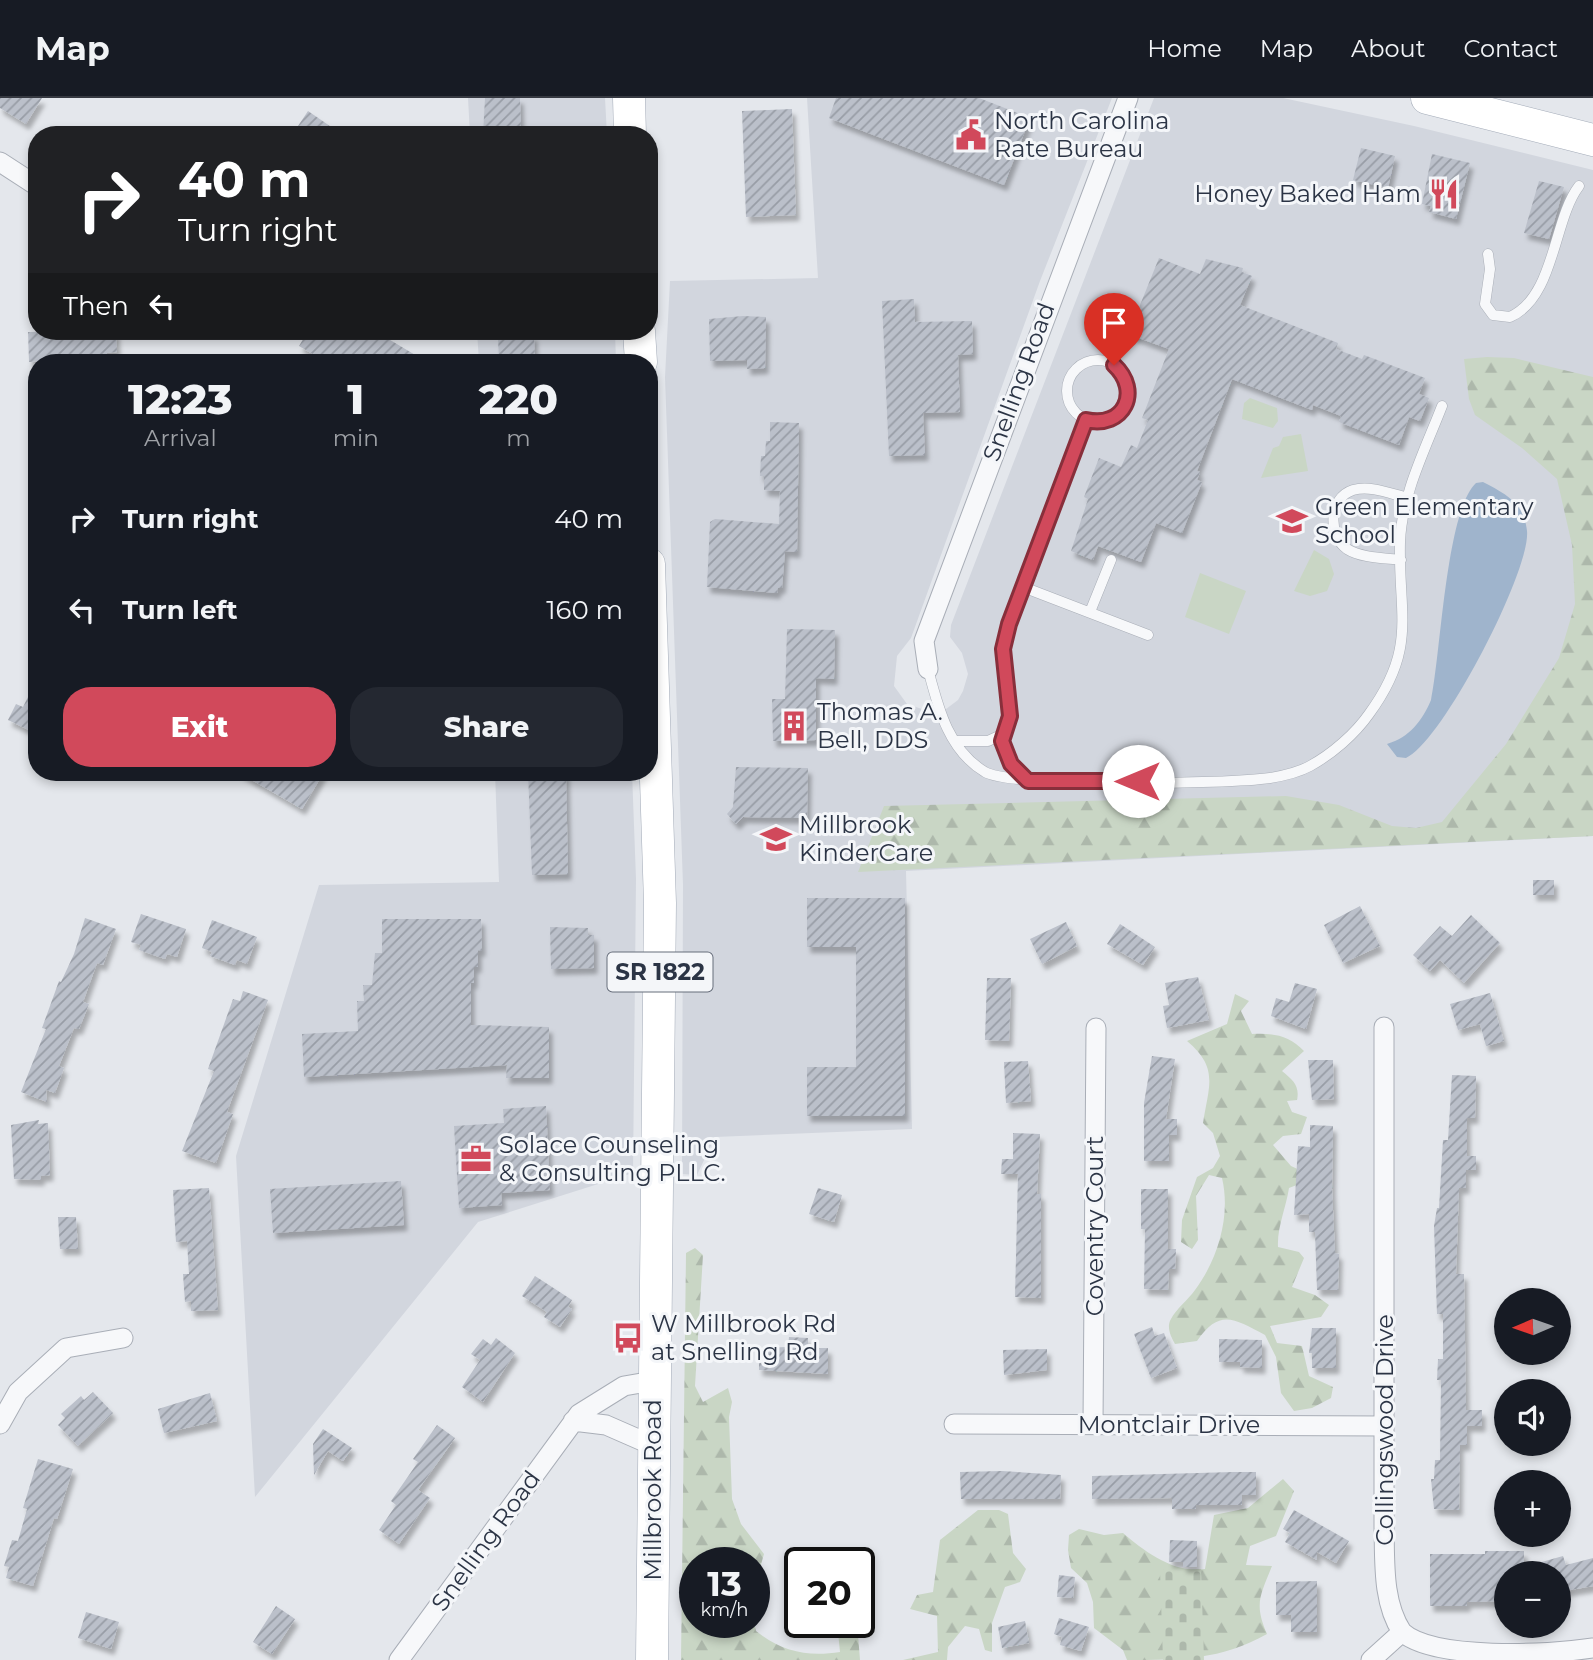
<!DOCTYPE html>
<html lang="en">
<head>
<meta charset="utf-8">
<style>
  :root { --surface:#171b24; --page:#242831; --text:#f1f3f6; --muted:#9ea1a6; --line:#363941; --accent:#d1495b }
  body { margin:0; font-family:Montserrat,sans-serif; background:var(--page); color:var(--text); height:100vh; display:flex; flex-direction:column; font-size:26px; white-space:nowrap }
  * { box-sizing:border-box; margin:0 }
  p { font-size:23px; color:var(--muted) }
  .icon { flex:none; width:38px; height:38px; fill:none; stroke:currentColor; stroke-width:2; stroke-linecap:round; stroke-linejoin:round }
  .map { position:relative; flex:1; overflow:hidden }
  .panel { position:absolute; left:28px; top:256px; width:630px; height:427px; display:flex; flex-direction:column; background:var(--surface); border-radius:28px; box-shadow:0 4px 10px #0003 }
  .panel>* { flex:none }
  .guide { position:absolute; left:28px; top:28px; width:630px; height:214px; border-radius:28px; box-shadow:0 4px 10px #0003; background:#202124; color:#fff; overflow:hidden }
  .needle { width:46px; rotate:268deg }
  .controls { position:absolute; left:1494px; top:1190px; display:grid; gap:14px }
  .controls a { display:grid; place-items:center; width:77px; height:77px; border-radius:50%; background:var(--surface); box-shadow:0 4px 10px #0003; font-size:35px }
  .speed { position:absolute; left:679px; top:1449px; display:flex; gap:14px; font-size:35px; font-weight:700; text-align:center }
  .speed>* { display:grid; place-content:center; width:91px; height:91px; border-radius:50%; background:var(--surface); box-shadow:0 4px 10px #0003; line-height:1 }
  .speed small { font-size:18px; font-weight:400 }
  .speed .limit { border:4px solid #111; border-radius:10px; background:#fff; color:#111 }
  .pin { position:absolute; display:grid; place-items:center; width:60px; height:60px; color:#fff; margin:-72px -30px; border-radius:50% 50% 50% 0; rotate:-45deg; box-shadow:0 0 7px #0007 }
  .pin .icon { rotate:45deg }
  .me { position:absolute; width:77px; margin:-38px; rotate:270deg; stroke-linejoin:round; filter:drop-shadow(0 0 5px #0008) }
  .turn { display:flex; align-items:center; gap:24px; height:147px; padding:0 35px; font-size:32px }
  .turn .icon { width:91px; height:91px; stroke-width:2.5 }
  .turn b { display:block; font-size:49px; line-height:60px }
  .then { display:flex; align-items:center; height:66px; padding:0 35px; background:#0003; gap:14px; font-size:26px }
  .eta { display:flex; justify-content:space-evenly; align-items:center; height:119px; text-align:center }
  .eta b { font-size:42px; font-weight:800; line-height:49px }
  .primary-button { display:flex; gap:14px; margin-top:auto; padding:14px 35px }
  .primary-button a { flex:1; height:80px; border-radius:28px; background:var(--accent); color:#fff; font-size:28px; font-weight:800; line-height:80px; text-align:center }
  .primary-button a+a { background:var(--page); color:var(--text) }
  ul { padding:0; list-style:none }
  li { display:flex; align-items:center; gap:21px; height:91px; padding:0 35px }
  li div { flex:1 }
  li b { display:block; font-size:26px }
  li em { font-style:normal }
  header { display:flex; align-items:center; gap:42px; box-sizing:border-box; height:98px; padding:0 35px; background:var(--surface); border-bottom:2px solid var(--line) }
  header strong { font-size:33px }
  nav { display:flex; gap:38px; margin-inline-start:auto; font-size:24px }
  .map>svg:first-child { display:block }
</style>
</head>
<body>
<header>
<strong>Map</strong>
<nav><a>Home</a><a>Map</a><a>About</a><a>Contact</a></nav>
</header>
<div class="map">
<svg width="1593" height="1562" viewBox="0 0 1593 1562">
  <defs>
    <pattern id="forest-firs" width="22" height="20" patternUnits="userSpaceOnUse" patternTransform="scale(1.75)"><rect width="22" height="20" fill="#c9d6c5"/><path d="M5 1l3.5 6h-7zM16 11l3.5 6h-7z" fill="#adb8ab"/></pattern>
    <pattern id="cemetery-stones" width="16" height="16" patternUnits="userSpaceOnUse" patternTransform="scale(1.75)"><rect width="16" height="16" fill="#c9d6c5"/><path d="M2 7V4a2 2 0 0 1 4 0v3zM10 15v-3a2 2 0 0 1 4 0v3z" fill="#adb8ab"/></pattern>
    <pattern id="building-hatch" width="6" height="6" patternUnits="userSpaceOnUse" patternTransform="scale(1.75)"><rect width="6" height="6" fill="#bbc0ca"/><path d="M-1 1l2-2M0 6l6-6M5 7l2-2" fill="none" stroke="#989da6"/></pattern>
    <filter id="shadow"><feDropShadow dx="3.5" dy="6" stdDeviation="2" flood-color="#0004"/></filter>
  </defs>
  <rect width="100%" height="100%" fill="#e4e7ec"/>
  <!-- built -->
  <path fill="#d2d6de" d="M468,0h137l2,37h-137z
    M807,0h305l-72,183 -129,357 -14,18 -3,30 13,18 24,8 15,-3 12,-9 5,-9 5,-17 -6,-21 -12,-16 1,-12 203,-527h129l131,28 179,44v666l-687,35 6,258 -197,8 -18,38 -15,-1 1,-289 -18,-508 5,-96 148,-3z
    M477,233h138l1,31h-137z
    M495,674h137l4,107 -3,294 -155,49 -223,275 -19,-341 83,-271 180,-3z"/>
  <!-- forest -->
  <path fill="url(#forest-firs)" d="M1487,259l27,1 79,19v459l-735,36 26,-66 402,-10 53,9 53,21 24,2 26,-6 64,-78 53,-86 16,-54 -3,-59 -15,-66 -35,-31 -47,-33 -6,-16 -5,-40z
    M1235,896l14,7 -8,10 11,23c21,-1 37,1 52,17l-22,20c11,9 18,15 15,29l-10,1 5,11 15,5 -6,17 -18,2 -10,9 18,21 13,6 3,9 -18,7c-3,20 -12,39 -11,59l21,5 5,6 -12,29 23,8 14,10 -8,12 -51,9 7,17 25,3 7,30 24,11 -2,11 -19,10 -18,3 -13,-18 -5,-36 -11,-22c-31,-16 -45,-27 -68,6l-22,3c-4,-7 -9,-17 -4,-25 5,-10 17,-19 24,-29 23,-31 36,-74 27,-112l-13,-3 -13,21 2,44 -6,9 -11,-7 1,-22 15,-43 16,-9 7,-12 -7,-23 -10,-10c6,-38 16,-55 -16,-82l40,-17z
    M695,1150l8,7 -8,131 8,16 25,-14 4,14 -3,15 3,82 9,25 23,30 -10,35v-26h-59v59h59l2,9c26,21 52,26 84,21l-3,-30h20l3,38h-179l5,-407z
    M1283,1381l11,12 -18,45 -26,10 -4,19 26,1c-12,30 -18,38 -5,68 -46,26 -86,26 -140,26l-4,-10 -29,-22 -1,-26 -6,-19 -16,-15 -3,-18 1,-15 10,-6 25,6 19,-2c22,19 52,41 82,36l9,-54 34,-7z
    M978,1412h21l9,4 5,39 13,16 -6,13 -15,5 -13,36v29l-7,-2 -6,-21 -14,-3 -17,21 -1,13h-44l35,-8 -1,-36 -27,-7 7,-14 16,-3 7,-52z"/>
  <!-- cemetery -->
  <path fill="url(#cemetery-stones)" d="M1201,1471l3,91h-41l-3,-90z"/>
  <!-- park -->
  <path fill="#c9d6c5" d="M1250,300l27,10 1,13 -5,7 -31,-9 2,-16z
    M1301,336l7,37 -47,7 12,-30 6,-2 4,-9z
    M1314,452l15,9 5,15 -7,17 -17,5 -16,-5z
    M1200,475l46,18 -17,43 -44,-17z"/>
  <!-- water -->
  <path fill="#9fb4cc" d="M1483,384c23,12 41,21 44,49 4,40 -86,213 -121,227l-9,-1 -10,-13c23,-7 35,-23 44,-44 10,-47 15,-189 45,-217z"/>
  <!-- building -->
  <path fill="url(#building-hatch)" filter="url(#shadow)" d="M0,0h42l-16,26 -26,-16z
    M485,0h35l1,37h-38z
    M836,0h143l51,20 -26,67 -175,-67z
    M792,11l4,106 -50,2 -4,-106z
    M308,13l35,24h-51z
    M1361,50l34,8 -7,32 -35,-8z
    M1432,56l38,9 -14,56 -27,-7 2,-6 -9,-2z
    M1539,83l25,6 -15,52 -25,-6z
    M1159,160l41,16 6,-15 37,9 -1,4 10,4 -12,29 98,38 -2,6 26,10 2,-4 61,23 -6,16 10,4 -9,23 -11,-4 -10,28 -60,-23 2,-6 -28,-11 -1,5 -80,-31 -35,92 3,1 -3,8 5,2 -20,51 -26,-10 -15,39 -43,-16 -5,14 -22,-9 17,-52 -4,-2 15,-39 22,9 10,-22 6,3 11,-28 -6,-2 27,-69 -44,-16 8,-20 3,2z
    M914,201l1,23 57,-1 1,33 -15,1 2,57 -37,1 2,42 -36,1 -7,-155z
    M743,218l23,1 -1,51 -18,1v-9l-37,1 -1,-42z
    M75,233v3l41,-3 1,21 -10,1v9h-31v-3l-47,3 -1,-30z
    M308,233h67l52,31h-101l-27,-16z
    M534,237l1,27h-36l-1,-25z
    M770,324l29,1 -2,129 -12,-1 -3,37h-4l-1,5 -70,-6 3,-65 5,-3 64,5 1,-33 -16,-1v-14h-4l1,-20h4l1,-15h4z
    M787,531l48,1 -1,49 -18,-1v62l-43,1 -1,-42h13z
    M37,581v55l-29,-14 8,-16 7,3z
    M736,669l72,1 -1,50 -64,-1 -7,7 -9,-10 6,-7z
    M238,674h86l-22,37z
    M528,674h38l2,102 -36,1z
    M1533,782h21v15h-21z
    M807,800h98v218h-98v-49h49v-120h-49z
    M1360,808l20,40 -37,17 -19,-38z
    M141,816l45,15 -9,28 -10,-3 -2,5 -26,-9 2,-5 -10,-3z
    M1471,817l29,28 -36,40 -24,-23 -10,11 -17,-16 27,-29 12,10z
    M85,820l31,11 -13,36 -6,-2 -14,39 6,2 -10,25 -5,-1 -15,38 5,2 -9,25 -9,-3 1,12 -26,-10 25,-63 -4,-1 17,-47 2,1 13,-28z
    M382,821h99l1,32 -4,-1v17h-4v16h-3v42l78,2v51h-43l1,-13 -203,12 -2,-43 56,-3 -1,-30h7l-1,-16h9l3,-32h7z
    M212,822l45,17 -10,27 -10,-4 -2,5 -25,-9 2,-4 -10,-4z
    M1066,824l11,24 -35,18 -12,-25z
    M1120,826l35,23 -12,18 -36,-21z
    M550,829l38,1v7h6v33l-43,1z
    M1198,879l11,43 -42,8 -4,-22 6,-1 -4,-22z
    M987,880h24l-2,63 -24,-1z
    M1295,885l22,6 -11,40 -35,-13 5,-18 13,4z
    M243,893l25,9 -41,112 6,2 -17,49 -34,-12 32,-80 -6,-2 25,-70 7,2z
    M1490,895l14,48 -18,5 -6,-22 -22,6 -8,-26z
    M1152,958l23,3 -9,60h11v16h-8v26h-25v-58z
    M1308,962h25l1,39 -22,1z
    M1028,963l3,40 -25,2 -2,-41z
    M1452,977l24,1 -1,42h-8v38h9v14h-10v18h-7l-3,86h8l2,136h16v16h-15v19h-7l-1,65 -25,-1 -3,-30h3l1,-19h5l1,-80h-4l1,-21h5v-45h-6l-3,-88 3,-18h2l4,-68h5z
    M546,1008l4,84 -49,3 1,12 -43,3 -5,-82 50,-3 -1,-14z
    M39,1022l-1,4 10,-1 2,52 -9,1v4l-27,-1 -3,-54z
    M1310,1027l23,1 -1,62 3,65 4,1 -1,36h-21l-2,-58h-6v-18l-15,1 4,-69 12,1z
    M1013,1035l27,1 -3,60h4v104l-26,-1 3,-123h-17l1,-15h11z
    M401,1083l3,44 -131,8 -3,-44z
    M209,1090l9,122 -27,1v-10l-6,1 -2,-28h6l-2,-33 -11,1 -3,-52z
    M818,1090l24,7 -8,27 -25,-8z
    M1141,1091h27v60h8l-1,20h-6l-1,21 -24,-1 1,-60h-4z
    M58,1119h18l2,32h-18z
    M535,1178l37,24 -4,7 4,2 -12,18 -16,-10 3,-5 -25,-16z
    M1152,1229l3,9 9,-3 13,35 -26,10 -17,-44z
    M1312,1230h24v40h-24v-15h-3z
    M789,1239l19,1v10h20v26l-69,-4v-22l29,-1z
    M496,1240l19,15 -32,49 -21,-15 18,-27 -9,-6 12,-15 8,6z
    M1219,1241l43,1v28l-22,-1v-5h-21z
    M1047,1251v21l-43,5 -1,-25z
    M93,1294l20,21 -35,33 -20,-21 7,-7 -4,-4 20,-18 3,4z
    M210,1295l7,28 -53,12 -6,-24z
    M437,1327l18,13 -37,52 12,8 -31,46 -20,-14 17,-25 -5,-4 27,-39 -5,-3z
    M323,1331l29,19 -9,13 -15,-10 -14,24 -1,-31z
    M38,1361l35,10 -16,50 -3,-1 -21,68 -27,-8 3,-11 -5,-1 8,-26 6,1 9,-32 -4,-1z
    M1002,1373l59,4 -1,24h-99l-1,-27z
    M1233,1374h23v23h-14v10h-46v4h-24v-11l-80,1v-23z
    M1294,1412l55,31 -13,22 -19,-11v8l-32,-18 5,-9 -7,-4z
    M1170,1442l27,1v26h-14v-5h-14z
    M1485,1453h39v16l39,-11 3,9 27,-7v28l-34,6v-19h-52v28l-40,1v4h-37v-52h55z
    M1059,1477l16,2 -2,21 -16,-1z
    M1317,1483v51h-26v-17h-15v-33z
    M276,1508l19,13 -23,35 -19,-12z
    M86,1514l33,10 -8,27 -33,-11z
    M1059,1520l30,9 -8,24 -21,-6 2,-8 -8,-3z
    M1025,1523l4,22 -27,5 -4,-21z"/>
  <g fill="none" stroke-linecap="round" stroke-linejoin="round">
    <!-- lane casing -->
    <g stroke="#a9aeb7" stroke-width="11">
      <path id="lane" d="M1488,156l2,15 -5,35 8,11 17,2c45,-20 43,-97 69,-131
        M1067 293a31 31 0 1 1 62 0a31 31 0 1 1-62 0Z
        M1401,462c-16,-2 -40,-2 -54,-11 -19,-13 -19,-51 6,-59 18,-5 38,4 55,8
        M1023,489l125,48
        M1090,514l21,-52
        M928,571c10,38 20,81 57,103 29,16 244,12 285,6 12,-2 29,-6 40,-12 22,-12 45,-32 59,-52 49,-67 29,-100 31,-172 2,-48 25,-92 42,-136
        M955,643h33l15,-7
        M1028,683l-17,-17 -9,-23 8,-25 -7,-67 6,-25 77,-204"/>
    </g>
    <!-- street casing -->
    <g stroke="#a9aeb7" stroke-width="21">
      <path id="street" d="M0,64l37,24
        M928,571l-4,-28 204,-543
        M1384,929v500c1,33 -2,75 18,105 31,28 145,23 191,16
        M573,1323l33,4 48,21
        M0,1326l18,-32 48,-44 57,-10
        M954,1326l429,2
        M1093,1326l3,-396
        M399,1562l180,-246 45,-28 29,-5
        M1371,1562l31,-28"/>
    </g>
    <!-- primary casing -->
    <g stroke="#a3abb8" stroke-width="33">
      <path id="primary" d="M629,0l1,37
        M1427,0l166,42
        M639,233l2,31
        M649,466l11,339 -8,757"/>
    </g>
    <!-- lane -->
    <use href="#lane" stroke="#f7f8fa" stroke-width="10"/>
    <!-- street -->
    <use href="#street" stroke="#f7f8fa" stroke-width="19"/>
    <!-- primary -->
    <use href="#primary" stroke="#fff" stroke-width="32"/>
  </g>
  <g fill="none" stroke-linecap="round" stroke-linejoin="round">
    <!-- route casing -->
    <g stroke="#882f3b" stroke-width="18">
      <path id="route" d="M1114,267c28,26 10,64 -28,55l-77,204 -6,25 7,67 -8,25 9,23 17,17h110"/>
    </g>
    <!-- route -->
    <use href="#route" stroke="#d1495b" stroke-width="12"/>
  </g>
  <!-- icons -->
  <defs>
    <g id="civic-bare" transform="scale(2.415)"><path d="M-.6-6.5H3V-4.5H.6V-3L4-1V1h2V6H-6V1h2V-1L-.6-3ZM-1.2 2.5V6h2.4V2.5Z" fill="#d1495b" stroke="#f4f6f9" stroke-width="2.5" paint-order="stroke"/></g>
    <g id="restaurant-bare" transform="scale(2.415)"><path d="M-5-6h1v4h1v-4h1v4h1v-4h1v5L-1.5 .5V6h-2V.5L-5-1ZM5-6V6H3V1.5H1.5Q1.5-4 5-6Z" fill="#d1495b" stroke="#f4f6f9" stroke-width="2.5" paint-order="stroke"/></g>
    <g id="school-bare" transform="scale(2.415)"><path d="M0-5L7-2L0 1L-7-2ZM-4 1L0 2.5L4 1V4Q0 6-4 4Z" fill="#d1495b" stroke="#f4f6f9" stroke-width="2.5" paint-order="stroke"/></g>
    <g id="building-bare" transform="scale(2.415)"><path d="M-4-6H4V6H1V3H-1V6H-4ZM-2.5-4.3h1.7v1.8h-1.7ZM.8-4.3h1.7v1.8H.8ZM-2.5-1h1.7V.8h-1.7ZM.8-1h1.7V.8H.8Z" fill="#d1495b" stroke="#f4f6f9" stroke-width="2.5" paint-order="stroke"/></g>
    <g id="office-bare" transform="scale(2.415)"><path d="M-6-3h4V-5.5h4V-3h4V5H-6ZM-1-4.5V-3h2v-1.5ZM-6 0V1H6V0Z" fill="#d1495b" stroke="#f4f6f9" stroke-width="2.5" paint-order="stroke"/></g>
    <g id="bus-bare" transform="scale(2.415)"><path d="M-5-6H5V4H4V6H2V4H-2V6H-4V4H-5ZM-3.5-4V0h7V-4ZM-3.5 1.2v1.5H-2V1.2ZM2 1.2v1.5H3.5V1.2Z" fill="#d1495b" stroke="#f4f6f9" stroke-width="2.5" paint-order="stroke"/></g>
  </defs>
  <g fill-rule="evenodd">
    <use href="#civic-bare" x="971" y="37"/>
    <use href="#restaurant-bare" x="1444" y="96"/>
    <use href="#school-bare" x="1292" y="423"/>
    <use href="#building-bare" x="794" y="628"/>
    <use href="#school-bare" x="776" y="741"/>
    <use href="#office-bare" x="476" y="1061"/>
    <use href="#bus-bare" x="628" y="1240"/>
  </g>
  <g text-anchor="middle" stroke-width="6" stroke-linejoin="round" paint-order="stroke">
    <!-- shield labels -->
    <rect fill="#f4f6f9" stroke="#676e7b" stroke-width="2" x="607.5" y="854.5" width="105" height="39" rx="5"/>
    <g font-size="23" font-weight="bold" fill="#2b3445">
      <text x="660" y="882">SR 1822</text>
    </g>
    <!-- poi labels -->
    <g font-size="24" fill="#2b3445" stroke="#f4f6f9" text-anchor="start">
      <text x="994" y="31">North Carolina<tspan x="994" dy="28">Rate Bureau</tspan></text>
      <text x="1421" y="104" text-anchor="end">Honey Baked Ham</text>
      <text x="1315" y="417">Green Elementary<tspan x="1315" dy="28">School</tspan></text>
      <text x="817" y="622">Thomas A.<tspan x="817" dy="28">Bell, DDS</tspan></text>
      <text x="799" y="735">Millbrook<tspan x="799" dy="28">KinderCare</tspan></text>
      <text x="499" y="1055">Solace Counseling<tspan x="499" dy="28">&amp; Consulting PLLC.</tspan></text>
      <text x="651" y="1234">W Millbrook Rd<tspan x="651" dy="28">at Snelling Rd</tspan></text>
    </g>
    <!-- street labels -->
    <g font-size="24" fill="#2b3445" stroke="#f4f6f9">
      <text transform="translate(1019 284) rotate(-70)" y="8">Snelling Road</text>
      <text transform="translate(1095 1128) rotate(-90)" y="8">Coventry Court</text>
      <text x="1169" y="1335">Montclair Drive</text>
      <text transform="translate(1385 1332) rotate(-90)" y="8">Collingswood Drive</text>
      <text transform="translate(653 1392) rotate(-90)" y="8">Millbrook Road</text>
      <text transform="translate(486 1443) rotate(-54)" y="8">Snelling Road</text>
    </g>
  </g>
</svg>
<div class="controls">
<a><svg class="needle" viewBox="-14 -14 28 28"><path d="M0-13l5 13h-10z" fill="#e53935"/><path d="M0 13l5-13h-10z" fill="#9ea1a6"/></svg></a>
<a><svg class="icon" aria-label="sound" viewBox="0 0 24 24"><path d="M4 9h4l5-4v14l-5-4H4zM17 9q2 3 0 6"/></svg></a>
<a>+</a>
<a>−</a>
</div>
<div class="speed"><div>13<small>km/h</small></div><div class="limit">20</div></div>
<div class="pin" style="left:1114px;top:267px;background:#d93025"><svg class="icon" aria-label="arrive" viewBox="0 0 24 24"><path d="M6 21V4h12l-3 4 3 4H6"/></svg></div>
<svg class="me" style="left:1138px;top:683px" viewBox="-20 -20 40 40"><circle r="19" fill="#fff"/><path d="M0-13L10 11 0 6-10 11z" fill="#d1495b"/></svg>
<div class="guide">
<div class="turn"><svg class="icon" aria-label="right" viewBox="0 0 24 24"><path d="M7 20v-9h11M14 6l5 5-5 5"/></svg><div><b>40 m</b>Turn right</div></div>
<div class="then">Then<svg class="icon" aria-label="left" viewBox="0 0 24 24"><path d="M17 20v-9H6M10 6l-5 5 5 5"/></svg></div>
</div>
<section class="panel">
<div class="eta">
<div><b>12:23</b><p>Arrival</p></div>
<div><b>1</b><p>min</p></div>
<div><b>220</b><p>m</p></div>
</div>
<ul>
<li><svg class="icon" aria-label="right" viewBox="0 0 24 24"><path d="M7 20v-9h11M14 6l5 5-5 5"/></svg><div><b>Turn right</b></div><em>40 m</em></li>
<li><svg class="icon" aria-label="left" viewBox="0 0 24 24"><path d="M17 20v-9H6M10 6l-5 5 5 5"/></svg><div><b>Turn left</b></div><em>160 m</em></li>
</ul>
<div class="primary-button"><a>Exit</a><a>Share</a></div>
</section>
</div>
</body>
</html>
